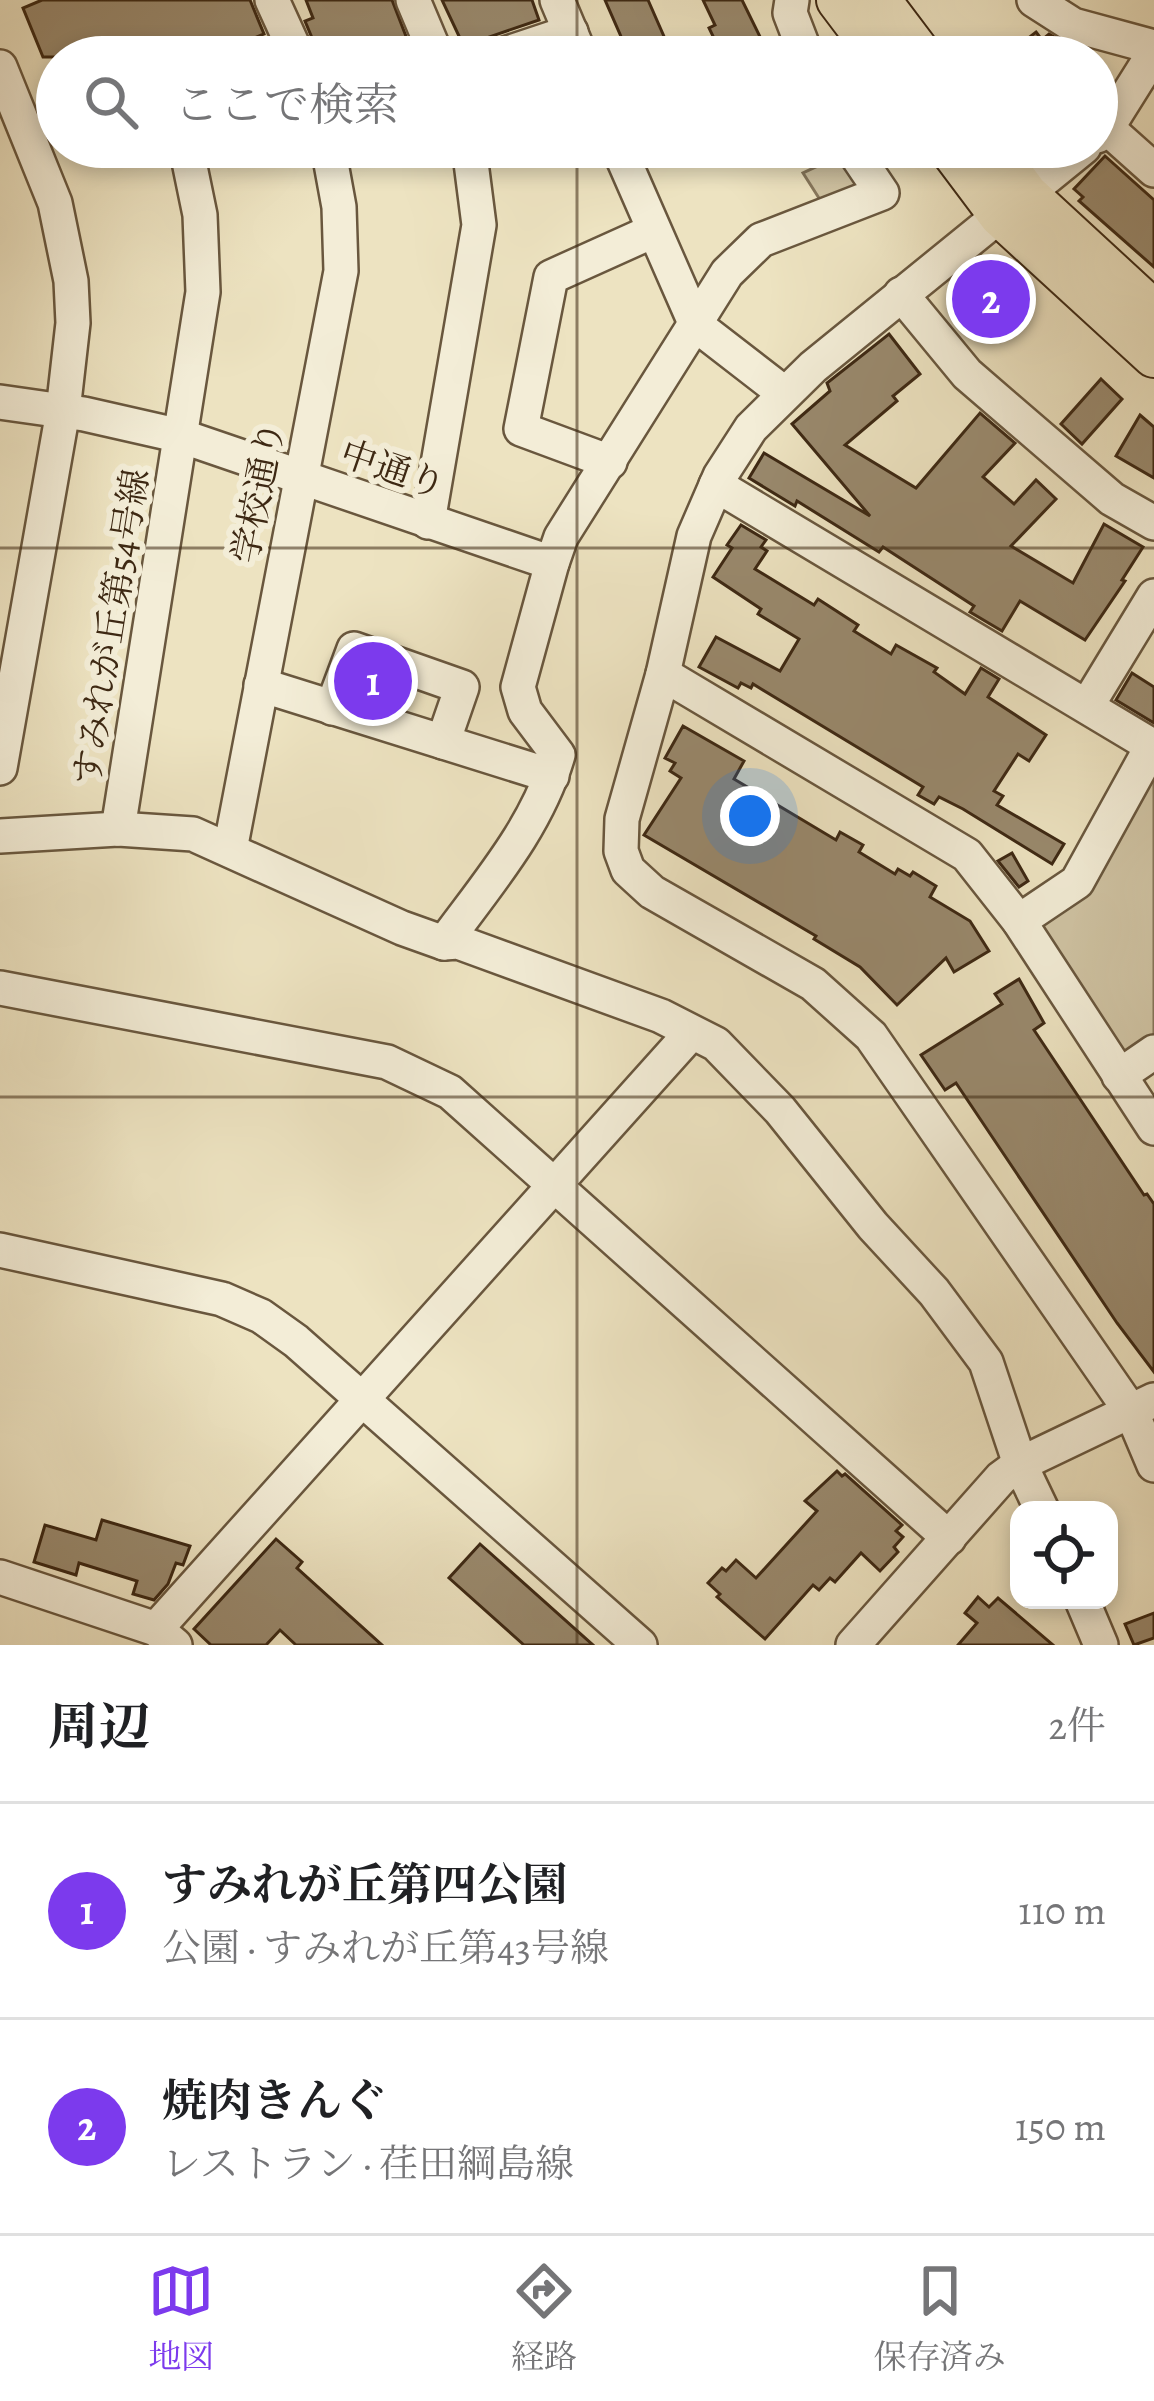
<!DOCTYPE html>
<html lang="ja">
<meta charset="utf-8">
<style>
:root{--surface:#fff;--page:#f2f2f2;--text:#202124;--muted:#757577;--line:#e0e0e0;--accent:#7c3aed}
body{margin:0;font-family:Alegreya,"Noto Serif JP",serif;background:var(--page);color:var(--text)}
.controls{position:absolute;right:36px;bottom:36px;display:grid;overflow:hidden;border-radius:24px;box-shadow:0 6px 18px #0003}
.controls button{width:108px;height:108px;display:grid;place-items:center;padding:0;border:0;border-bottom:3px solid var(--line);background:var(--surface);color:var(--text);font:60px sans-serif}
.you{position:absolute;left:750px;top:816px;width:42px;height:42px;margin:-30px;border:9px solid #fff;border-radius:50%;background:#1a73e8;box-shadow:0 0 0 18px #1a73e833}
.badge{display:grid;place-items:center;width:78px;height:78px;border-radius:50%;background:var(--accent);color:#fff;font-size:39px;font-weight:700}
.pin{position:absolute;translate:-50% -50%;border:6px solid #fff;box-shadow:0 3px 12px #0006}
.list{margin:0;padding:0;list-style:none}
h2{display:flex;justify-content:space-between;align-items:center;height:156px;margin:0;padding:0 48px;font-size:51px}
h2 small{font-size:39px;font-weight:400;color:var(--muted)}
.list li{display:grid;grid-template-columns:78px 1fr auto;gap:36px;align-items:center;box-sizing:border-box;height:216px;padding:0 48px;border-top:3px solid var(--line)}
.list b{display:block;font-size:45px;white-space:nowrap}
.list p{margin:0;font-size:39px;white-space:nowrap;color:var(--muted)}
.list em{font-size:39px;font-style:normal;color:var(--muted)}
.icon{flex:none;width:66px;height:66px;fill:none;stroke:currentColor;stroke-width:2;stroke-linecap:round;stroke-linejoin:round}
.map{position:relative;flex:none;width:1154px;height:1645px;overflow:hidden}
.search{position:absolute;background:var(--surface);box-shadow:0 6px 18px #0003;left:36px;right:36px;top:36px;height:132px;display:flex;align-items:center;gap:30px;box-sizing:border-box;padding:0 42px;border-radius:66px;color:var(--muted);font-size:45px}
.sheet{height:588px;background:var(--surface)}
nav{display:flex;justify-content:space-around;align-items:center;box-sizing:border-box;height:168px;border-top:3px solid var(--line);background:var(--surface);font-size:33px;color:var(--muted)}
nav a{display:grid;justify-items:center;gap:6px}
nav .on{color:var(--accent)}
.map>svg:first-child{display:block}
</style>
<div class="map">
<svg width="1154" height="1645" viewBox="0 0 1154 1645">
<rect width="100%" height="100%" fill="#ede3c1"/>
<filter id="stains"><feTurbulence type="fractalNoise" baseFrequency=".00167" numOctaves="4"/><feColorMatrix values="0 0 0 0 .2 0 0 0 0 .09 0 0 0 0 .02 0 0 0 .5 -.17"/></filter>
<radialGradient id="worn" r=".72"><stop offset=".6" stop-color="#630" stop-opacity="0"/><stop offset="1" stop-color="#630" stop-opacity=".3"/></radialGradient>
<!-- green -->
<g fill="#cfc3a3" stroke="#86765b" stroke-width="3">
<path d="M844,154l25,36 -45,16 -21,-33z"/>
<path d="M359,664l40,6 -16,44 -30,-10 -5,-12z"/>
<path d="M1154,764v274l-31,22 -89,-135z"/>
</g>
<!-- building -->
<g fill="#99896d" stroke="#3d2813" stroke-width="3">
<path d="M42,0h208l14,34 -57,23h-164l-20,-49z"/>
<path d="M306,0h86l22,57h-94l-15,-36 8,-3z"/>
<path d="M442,0h90l7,20 -50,17 -23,14z"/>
<path d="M605,0h43l25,57h-43z"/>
<path d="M703,0h39l28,57h-47l-14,-29 6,-3z"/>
<path d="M1036,32l6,8 7,-6 21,12 9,11h-75z"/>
<path d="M1105,156l49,44v67l-75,-66 4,-4 -9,-8z"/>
<path d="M990,259l42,48 -42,34 -40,-49z"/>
<path d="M889,334l31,40 -27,22 4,5 -52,44 71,43 64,-75 35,30 -32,34 31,27 22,-24 20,19 -45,47 62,37 31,-59 39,23 -21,33 3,1 -40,59 -65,-39 -18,30 -32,-19 4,-6 -91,-59 -4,5 -82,-51 -2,5 -46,-28 15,-25 106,63 -78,-92 38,-33 -3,-8z"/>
<path d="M1101,379l21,20 -40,45 -21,-20z"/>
<path d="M1140,415l14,12v51l-38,-22z"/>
<path d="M741,525l25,15 -5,7 6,4 -12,18 59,36 4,-6 40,26 -4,6 37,23 5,-9 41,23 -3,4 31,22 16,-26 18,11 -11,18 58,38 -17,26 -11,-7 -24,37 9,5 -6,9 67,39 -12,20 -89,-55 -24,-12 -5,7 -16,-9 5,-8 -170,-103 -2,4 -10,-5 -3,5 -39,-21 17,-30 64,34 19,-32 -41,-25 3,-5 -48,-32 19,-29 -5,-3z"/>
<path d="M1132,673l22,14v36l-38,-23z"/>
<path d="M683,726l61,35 -10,18 102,61 4,-8 23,13 -4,7 36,22 3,-5 12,7 3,-4 23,14 -6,11 40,24 19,30 -35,21 -8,-14 -49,47 -37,-38 -46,-28 2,-3 -172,-101 37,-57 -11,-7 5,-8 -10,-5z"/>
<path d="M1012,853l16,28 -9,6 -21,-26z"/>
<path d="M1019,979l25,44 -10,7 110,165 3,-1 7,10v168l-37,-49 -161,-240 -11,7 -24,-35 81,-51 -7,-10z"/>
<path d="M837,1471l5,5 3,-2 57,51 -6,6 7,6 -9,10 4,5 -18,19 -19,-18 -26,29 -5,-4 -11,12 -6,-5 -48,54 -48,-42 3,-3 -12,-11 14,-15 4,3 10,-11 20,18 61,-67 -12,-10z"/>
<path d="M102,1520l88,26 -7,19 -7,-2 -8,21 -14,16 -21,-6 4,-13 -58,-18 -3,12 -42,-13 11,-37 51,15z"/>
<path d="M276,1539l26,23 -5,6 85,77h-86l-16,-15 -14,15h-55l-17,-16z"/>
<path d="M480,1544l113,101h-69l-75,-67z"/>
<path d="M978,1597l11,10 9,-9 55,47h-95l19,-22 -12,-10z"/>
<path d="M1154,1613v25l-20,7 -9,-21z"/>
</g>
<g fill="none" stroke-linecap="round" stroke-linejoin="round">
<!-- minor casing -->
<g stroke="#69573e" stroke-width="38">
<g id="minor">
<path d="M272,0l26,57"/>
<path d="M413,0l24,57"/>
<path d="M557,0l24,57"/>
<path d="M792,0l-2,13 17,44"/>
<path d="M1034,0l39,25 81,22"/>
<path d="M496,57l75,-25"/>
<path d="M0,67l55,136 16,78 2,42 -10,88 -63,357"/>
<path d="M1107,128l47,42"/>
<path d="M1097,136l10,-8 47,-75"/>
<path d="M618,147l78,178 88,68"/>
<path d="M1084,147l-271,220 -62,61 -31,48 -26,60 -31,138 -41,145 -1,32 7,19 24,22 161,92 58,52 261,377 22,52"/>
<path d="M901,294l66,80 145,125 42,24"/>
<path d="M0,402l84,12 97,22 371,127"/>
<path d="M610,462l-89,-33 30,-152 102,-46"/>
<path d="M716,485l438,262"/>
<path d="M428,522l51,-297 -10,-78"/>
<path d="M663,674l304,181 52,66 135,207"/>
<path d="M261,685l291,91"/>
<path d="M1087,706l67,-110"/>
<path d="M332,708l22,-59 108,38 -19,55"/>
<path d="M118,829l85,-537 -3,-77 -14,-68"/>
<path d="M0,836l118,-7 75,5 209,94 42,15 14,-1 203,74 55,28 64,66 93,116 61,66 52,70 34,102 22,46"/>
<path d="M230,850l111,-579 -2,-64 -11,-60"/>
<path d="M1019,921l58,-39 75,-136"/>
<path d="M444,943c44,-60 93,-116 114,-188l-33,-44 -7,-24 34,-124 9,-26 166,-264 34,-33 121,-47 -31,-46"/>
<path d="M0,988l387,74 63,30 499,446"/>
<path d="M1119,1076l35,-24"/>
<path d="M0,1250l222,49 39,17 35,25 344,304"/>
<path d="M0,1577l156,52 19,16"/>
<path d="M1082,1600l19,45"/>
<path d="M156,1629l535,-596"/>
<path d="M853,1645l148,-167 19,-14 134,-64"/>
</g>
</g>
<!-- major casing -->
<g stroke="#3d2813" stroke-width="46">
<g id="major">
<path d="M838,0l43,57"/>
<path d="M879,0l43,57"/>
<path d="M949,147l51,68 154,141"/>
<path d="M991,147l36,48 127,117"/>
</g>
</g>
<!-- minor -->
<use href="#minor" stroke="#f3edd7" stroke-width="33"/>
<!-- major -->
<use href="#major" stroke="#ede3c1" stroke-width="42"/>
</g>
<!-- grid -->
<path fill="none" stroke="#3d2813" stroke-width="3" stroke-opacity="0.55" d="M577,0v57M577,147v1498M0,548h1154M0,1097h1154"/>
<g text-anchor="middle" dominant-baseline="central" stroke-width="12" stroke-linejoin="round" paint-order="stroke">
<!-- street labels -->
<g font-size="36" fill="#3d2813" stroke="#f3edd7">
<text transform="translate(393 469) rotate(19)">中通り</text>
<text transform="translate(258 492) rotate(-79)">学校通り</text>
<text transform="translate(111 627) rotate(-81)">すみれが丘第54号線</text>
</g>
</g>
<rect width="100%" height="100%" filter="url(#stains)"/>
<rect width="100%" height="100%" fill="url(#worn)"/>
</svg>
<div class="controls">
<button><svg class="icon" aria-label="locate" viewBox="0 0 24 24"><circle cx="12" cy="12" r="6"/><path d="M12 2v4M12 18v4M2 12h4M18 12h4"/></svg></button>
</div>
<div class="you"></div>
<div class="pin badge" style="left:373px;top:681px">1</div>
<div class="pin badge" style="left:991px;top:299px">2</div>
<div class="search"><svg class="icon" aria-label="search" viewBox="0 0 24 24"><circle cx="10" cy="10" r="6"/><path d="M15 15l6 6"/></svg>ここで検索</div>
</div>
<section class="sheet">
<h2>周辺<small>2件</small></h2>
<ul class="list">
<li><span class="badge">1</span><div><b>すみれが丘第四公園</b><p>公園 · すみれが丘第43号線</p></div><em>110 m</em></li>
<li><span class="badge">2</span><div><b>焼肉きんぐ</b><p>レストラン · 荏田綱島線</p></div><em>150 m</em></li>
</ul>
</section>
<nav>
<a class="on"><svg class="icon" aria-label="map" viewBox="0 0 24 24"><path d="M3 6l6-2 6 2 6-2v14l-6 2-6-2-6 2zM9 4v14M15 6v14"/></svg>地図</a>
<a><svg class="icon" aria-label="directions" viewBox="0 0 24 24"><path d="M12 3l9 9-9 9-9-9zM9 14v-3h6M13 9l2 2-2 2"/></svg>経路</a>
<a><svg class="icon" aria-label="saved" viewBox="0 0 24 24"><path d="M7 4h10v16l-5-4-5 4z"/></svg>保存済み</a>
</nav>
